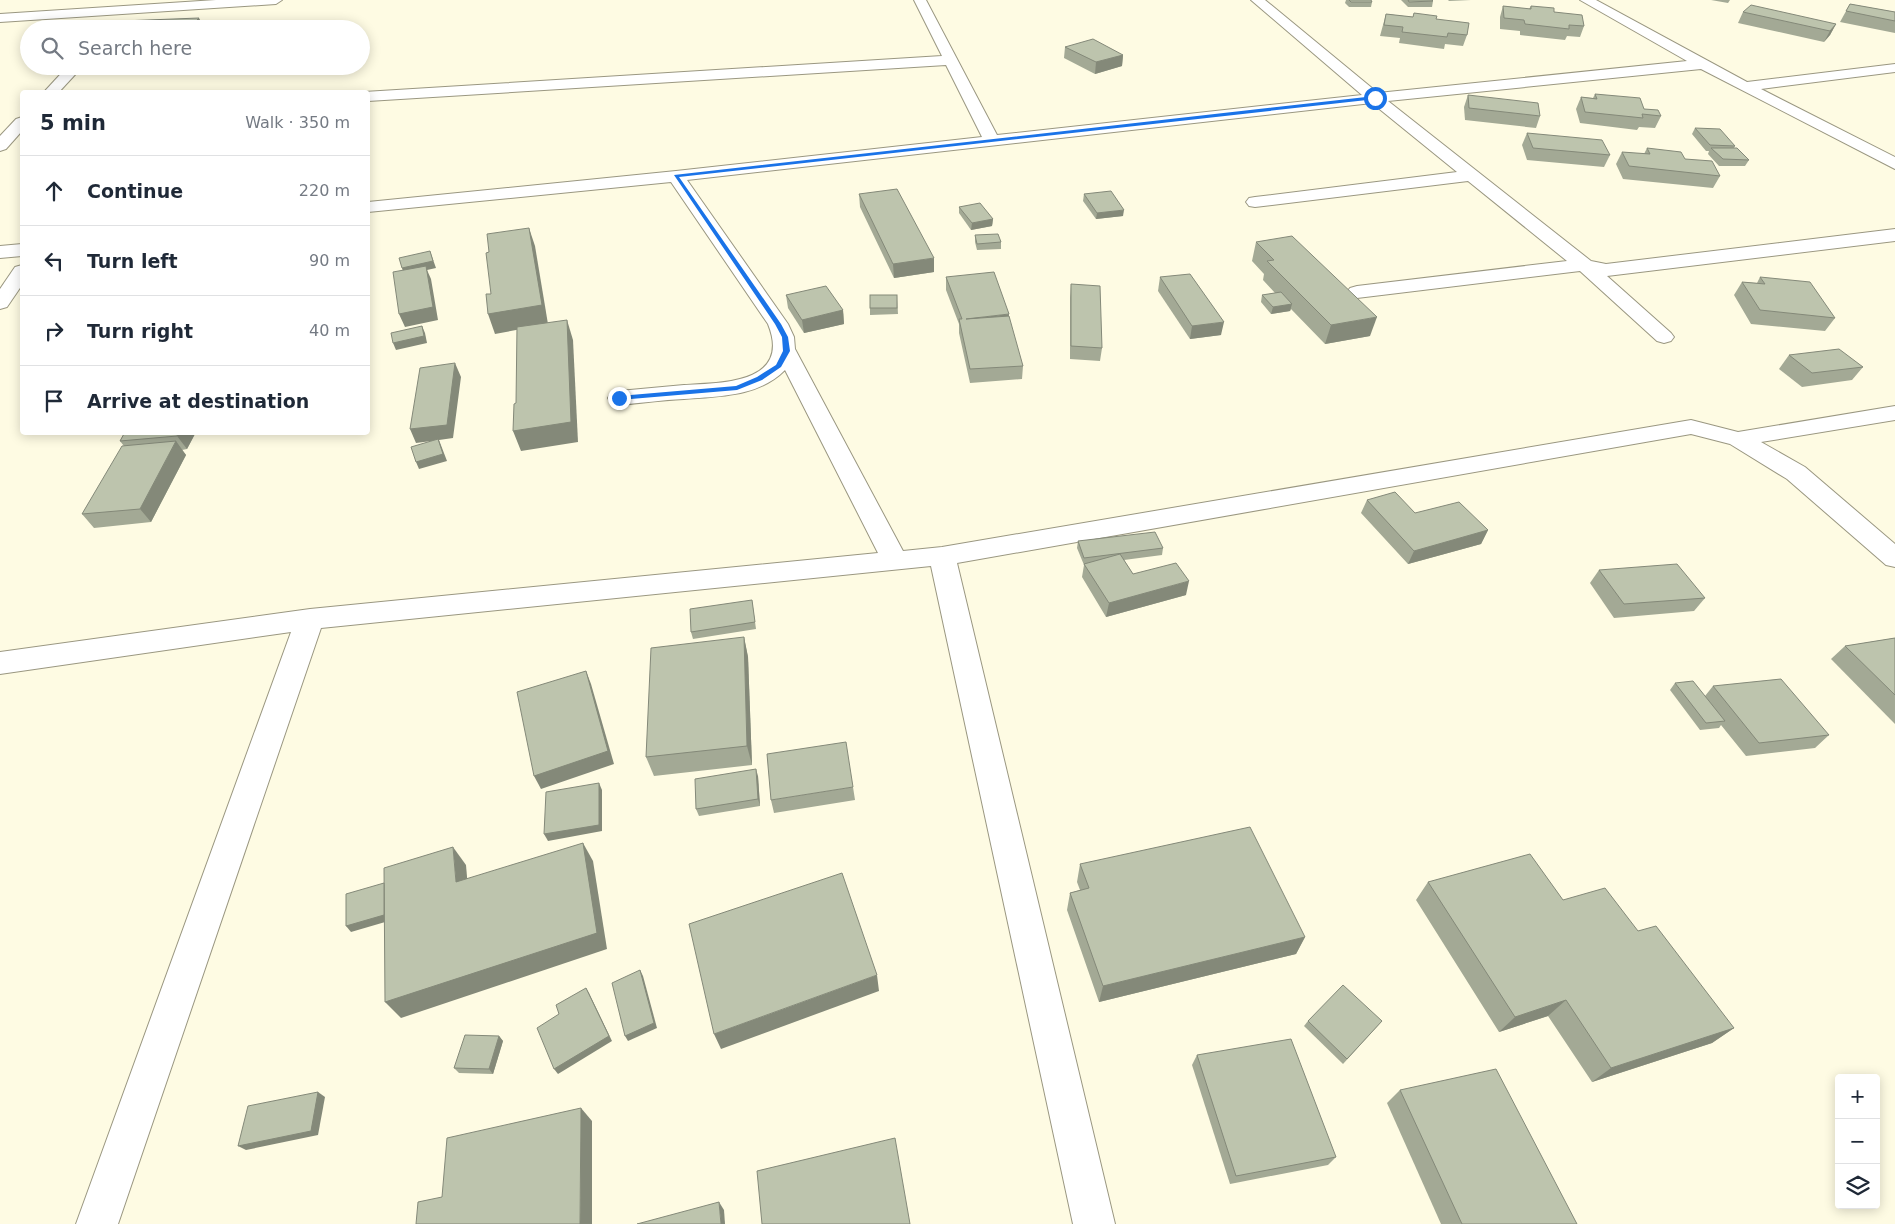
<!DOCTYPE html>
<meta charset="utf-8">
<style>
:root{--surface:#fff;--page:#f2f2f3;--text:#1f2937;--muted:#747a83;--line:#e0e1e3}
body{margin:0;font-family:"DejaVu Sans",sans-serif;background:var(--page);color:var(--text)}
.controls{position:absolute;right:15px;bottom:15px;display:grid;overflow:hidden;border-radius:5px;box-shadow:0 2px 12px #0003}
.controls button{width:45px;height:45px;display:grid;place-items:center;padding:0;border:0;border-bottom:1px solid var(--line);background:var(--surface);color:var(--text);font:25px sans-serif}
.stop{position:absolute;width:15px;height:15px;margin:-11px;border:4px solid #1a73e8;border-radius:50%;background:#fff}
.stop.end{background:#1a73e8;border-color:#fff;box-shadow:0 1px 5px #0008}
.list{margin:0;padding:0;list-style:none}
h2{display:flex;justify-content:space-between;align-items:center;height:65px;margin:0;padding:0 20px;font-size:21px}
h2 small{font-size:16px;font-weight:400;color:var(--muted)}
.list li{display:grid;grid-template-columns:32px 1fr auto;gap:15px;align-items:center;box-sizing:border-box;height:70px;padding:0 20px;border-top:1px solid var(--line)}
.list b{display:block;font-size:19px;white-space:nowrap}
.list em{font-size:16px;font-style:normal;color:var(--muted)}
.icon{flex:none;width:28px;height:28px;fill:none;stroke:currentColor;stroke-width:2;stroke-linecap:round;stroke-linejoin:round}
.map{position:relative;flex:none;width:1895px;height:1224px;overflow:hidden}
.search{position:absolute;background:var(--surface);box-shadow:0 2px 12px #0003;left:20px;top:20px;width:350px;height:55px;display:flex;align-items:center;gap:12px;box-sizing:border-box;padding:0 18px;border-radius:28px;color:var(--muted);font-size:19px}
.panel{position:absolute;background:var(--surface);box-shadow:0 2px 12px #0003;left:20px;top:90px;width:350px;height:345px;border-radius:5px}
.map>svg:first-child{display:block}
</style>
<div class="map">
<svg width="1895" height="1224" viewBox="0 0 1895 1224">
<rect width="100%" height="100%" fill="#fefbe3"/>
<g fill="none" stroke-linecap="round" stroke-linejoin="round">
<!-- minor casing -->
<g stroke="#9a9781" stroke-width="2">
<g id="minor">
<path d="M216,0h66l-6,4 -276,18v-8z"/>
<path d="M914,0h12l71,135 365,-40 -111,-95h14l113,93 309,-32 -107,-61h16l151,82 148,-18v8l-134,17 134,68v12l-194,-100 -313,32 203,160 15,3 289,-35v12l-288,35 64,57 3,4 -3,4 -7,2 -7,-2 -77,-70 -223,27 -7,-2 -3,-4 3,-4 7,-2 210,-25 -99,-80 -213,26 -6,-1 -3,-4 3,-4 6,-1 202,-25 -85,-69 -685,77 101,144 6,13 1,12 108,202 39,-4 749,-127 47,12 157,-26v14l-134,22 44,25 90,77v23l-9,-2 -99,-86 -57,-35 -39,-10 -734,129 158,661h-42l-142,-658 -610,62 -203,596h-42l215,-592 -291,42v-22l310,-43 568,-56 -93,-183c-27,27 -65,26 -101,29 -22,1 -43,4 -65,6l-8,-2 -3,-5 3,-5 8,-2c22,-2 43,-4 65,-6 39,-2 108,-2 84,-61l-97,-142 -303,30v-10l308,-31 306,-34 -36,-72 -578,36v-9h-4l578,-36z"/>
<path d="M68,66h15l-24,26h-15z"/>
<path d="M22,117v14l-16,18 -6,2v-15l16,-17z"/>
<path d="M22,244v12l-22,2v-12z"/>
<path d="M22,265v20l-15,22 -7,2v-20l15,-22z"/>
</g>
</g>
<!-- minor -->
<use href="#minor" fill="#fff" fill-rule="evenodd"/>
</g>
<!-- wall -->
<g fill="#a3a995">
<path d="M1346,0h25l1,2 -1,5h-22l-4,-4z"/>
<path d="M1401,0h31l1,1 -1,6h-24z"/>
<path d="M1448,0h23l-22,1z"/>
<path d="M1711,0h19l-2,3z"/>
<path d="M1850,4l45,8v21l-55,-11z"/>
<path d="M1503,6l26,3 2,-3 23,6 30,14 -4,11 -13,-1 -2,4 -45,-5v-4l-20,-2v-12z"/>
<path d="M1743,12l93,12 -6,11 -6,7 -86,-19z"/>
<path d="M1414,13l22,6 31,16 -4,11 -18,-2 -1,5 -45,-6 1,-5 -20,-2 6,-22 27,3z"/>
<path d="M1065,47l58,8 -1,11 -27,8 -31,-16z"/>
<path d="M93,66h60l-59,3z"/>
<path d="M1595,94l49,15 17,7 -6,12 -16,-1 -2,3 -57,-7 -4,-14 5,-12 12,1z"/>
<path d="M1468,95l72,21 -4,12 -71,-8 -1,-13z"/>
<path d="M1695,128l40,18 -1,2 15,12 -4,6h-26l-11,-12 1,-3h-3l-14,-17z"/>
<path d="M1527,133l83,22 -6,12 -77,-7 -5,-15z"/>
<path d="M1647,148l38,11 35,17 -7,12 -90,-9 -7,-15 6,-12 22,2z"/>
<path d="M859,194l75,78 -40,6 -34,-71z"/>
<path d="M1084,194l39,22 -27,3 -13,-18z"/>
<path d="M959,207l34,12 -1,7 -21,4 -12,-17z"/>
<path d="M975,235l26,7v7l-24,1 -2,-8z"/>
<path d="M1256,242l114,94 -45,8 -34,-35 -1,2 -19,3 -10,-12 1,-7 13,-2 -12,-13 1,-6 -12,-13z"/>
<path d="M946,277l77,89 -1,13 -52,4 -11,-50v-9l-13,-34z"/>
<path d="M1160,277l61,58 -31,4 -32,-48z"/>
<path d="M1760,277l75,41 -10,13 -74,-7 -17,-29 8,-13 15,1z"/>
<path d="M1071,284l31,64 -2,13 -30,-2v-61z"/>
<path d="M786,295l57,15 1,14 -40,9 -16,-25z"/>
<path d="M897,295l1,19 -28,1v-7z"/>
<path d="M1789,355l74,12 -11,13 -50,7 -23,-18z"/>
<path d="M125,432h71l-9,17 -5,1 4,5 -35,67 -57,6 -12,-14 42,-68 -4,-5z"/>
<path d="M1367,500l48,13 73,17 -7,14 -73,20 -47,-51z"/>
<path d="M1078,541l85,7 -1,7 -38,5 9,14 53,21 -80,22 -24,-40 2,-12 -7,-17z"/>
<path d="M1599,570l106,28 -11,13 -80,7 -24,-35z"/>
<path d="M752,600l4,29 -63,10 -2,-7z"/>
<path d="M744,637l4,20 4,108 -98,11 -8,-19z"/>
<path d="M1895,638v86l-64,-65 14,-13z"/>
<path d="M1675,683l30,13 8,-10 116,49 -14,13 -69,8 -25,-31 -2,3 -19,2 -30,-40z"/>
<path d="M758,776l2,30 -61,10 -3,-7z"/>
<path d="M853,787l2,13 -81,13 -3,-13z"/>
<path d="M1080,864l225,73 -9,17 -197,48 -32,-92 3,-17 10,-3 -3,-8z"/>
<path d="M1428,882l135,18 75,31 96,97 -22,15 -120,39 -44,-66 -49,16 -83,-132z"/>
<path d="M1308,1021h74l-39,43 -39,-38z"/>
<path d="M499,1036l4,5 -10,33 -34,-1 -5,-5z"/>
<path d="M1197,1055l139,102 -8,8 -98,19 -38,-119z"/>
<path d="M1400,1090l177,134h-136l-54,-121z"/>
</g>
<!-- shaded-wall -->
<g fill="#848979">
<path d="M199,18l6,11h-17z"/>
<path d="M1836,24l-6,11 -6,7 6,-11z"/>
<path d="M1123,55l-1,11 -27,8 1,-12z"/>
<path d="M1124,210l-1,6 -27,3 1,-6z"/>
<path d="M993,219l-1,7 -21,4 1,-7z"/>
<path d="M529,228l6,18 13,78 -53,10 -7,-20z"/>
<path d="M430,251l6,17 -9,2 4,9 7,41 -33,7 -6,-13 5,-39 -2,-7z"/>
<path d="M934,258v14l-40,6 -1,-14z"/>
<path d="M1292,304l-2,7 -19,3 2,-7z"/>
<path d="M843,310l1,14 -40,9 -2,-13z"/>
<path d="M1009,314l-1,13 -42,-8z"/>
<path d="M1377,317l-7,19 -45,8 6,-19z"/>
<path d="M567,320l6,20 5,102 -57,9 -8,-20z"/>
<path d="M1224,322l-3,13 -31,4 2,-13z"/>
<path d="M422,326l3,7 2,10 -31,7 -3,-7z"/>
<path d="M455,363l6,14 -8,61 -14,2 8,21 -28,8 -3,-7 23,-22 -23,3 -6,-14z"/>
<path d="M179,432h17l-9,17 -10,-13z"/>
<path d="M176,441l10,14 -35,67 -11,-13z"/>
<path d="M1488,530l-7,14 -73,20 6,-13z"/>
<path d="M1189,581l-3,14 -80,22 3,-14z"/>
<path d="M744,637l4,20 4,108 -5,-19z"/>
<path d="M586,671l5,13 23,80 -73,25 -7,-13z"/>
<path d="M756,769l2,7 2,30 -2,-7z"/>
<path d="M599,783l3,7v41l-54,10 -4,-7z"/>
<path d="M583,843l10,18 14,88 -206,69 -16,-16z"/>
<path d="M453,847l13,18 3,35 -13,-18z"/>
<path d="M387,882l5,38 -41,12 -5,-6z"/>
<path d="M1305,937l-9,17 -197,48 4,-16z"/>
<path d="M640,970l3,6 14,52 -29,13 -3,-5z"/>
<path d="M877,975l2,16 -158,58 -7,-15z"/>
<path d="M586,988l3,5 23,48 -54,33 -4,-5z"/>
<path d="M1566,1000l-18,16 -49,16 16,-15z"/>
<path d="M1734,1028l-22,15 -120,39 19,-14z"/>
<path d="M499,1036l4,5 -10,33 -4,-5z"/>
<path d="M318,1092l7,5 -7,38 -72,15 -8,-4z"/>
<path d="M581,1108l11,13v103h-12z"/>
<path d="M719,1202l5,8 1,14h-4z"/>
</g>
<!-- building -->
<g fill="#bdc4ad" stroke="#848979">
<path d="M1349,0h22l1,2h-21z"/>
<path d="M1408,0h24l1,1 -24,1z"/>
<path d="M1850,4l45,8v9l-49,-10z"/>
<path d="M1751,5l85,19 -6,7 -87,-19z"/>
<path d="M1503,6l28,3v-3l23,2v4l28,3 2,11 -15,-1v4l-44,-5 -1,-4 -20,-2z"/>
<path d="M1414,13l23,3 -1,3 33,4 -2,12 -19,-2 -1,4 -45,-5 1,-5 -19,-2 2,-11 27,3z"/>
<path d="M199,18l-11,11h-75l9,-8z"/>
<path d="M1093,39l30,16 -27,7 -31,-15z"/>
<path d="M1595,94l45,4 4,11 14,1 3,6 -19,-2 1,4 -58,-6 -4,-15 16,2z"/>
<path d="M1468,95l70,8 2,13 -71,-8z"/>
<path d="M1695,128l25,1 15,17 -25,-1z"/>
<path d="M1527,133l75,7 8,15 -77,-7z"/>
<path d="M1647,148l34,4 4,7 27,2 8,15 -91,-10 -7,-14 28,2z"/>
<path d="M1711,148h26l12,12 -26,-1z"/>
<path d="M897,189l37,69 -41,6 -34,-70z"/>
<path d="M1111,191l13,19 -27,3 -13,-19z"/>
<path d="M980,203l13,16 -21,4 -13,-16z"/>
<path d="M529,228l13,77 -54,9 -2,-20h5l-5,-41 3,-1 -2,-18z"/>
<path d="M998,234l3,8 -24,2 -2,-9z"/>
<path d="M1292,236l85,81 -46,8 -64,-64 7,-1 -18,-18z"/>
<path d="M430,251l3,10 -31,7 -3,-10z"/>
<path d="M426,266l7,41 -34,7 -6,-42z"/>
<path d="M994,272l15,42 -43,5 43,-3 14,50 -53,3 -11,-50h3l-16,-42z"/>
<path d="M1190,274l34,48 -32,4 -32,-49z"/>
<path d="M1760,277l50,5 25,36 -75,-8 -18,-28 23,2z"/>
<path d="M1071,284l29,2 2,62 -31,-2z"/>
<path d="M826,286l17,24 -41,10 -16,-25z"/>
<path d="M1281,292l11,12 -19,3 -11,-12z"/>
<rect x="870" y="295" width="27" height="13"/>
<path d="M567,320l4,102 -58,9 1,-27 2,-1 1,-76z"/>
<path d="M422,326l2,10 -31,7 -2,-10z"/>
<path d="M1839,349l24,18 -51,6 -23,-18z"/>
<path d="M455,363l-8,62 -37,4 10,-61z"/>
<path d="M125,432h54l-2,4 -57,5z"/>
<path d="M438,439l5,15 -27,8 -5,-15z"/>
<path d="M176,441l-36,68 -58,5 40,-68z"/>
<path d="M1395,492l20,21 44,-11 29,28 -74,21 -47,-51z"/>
<path d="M1155,532l8,16 -79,10 -6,-17z"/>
<path d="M1120,554l13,20 43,-11 13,18 -80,22 -25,-39z"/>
<path d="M1677,564l28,34 -81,6 -25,-34z"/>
<path d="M752,600l3,22 -64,10 -1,-23z"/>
<path d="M744,637l3,109 -101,11 5,-109z"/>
<path d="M1895,638v57l-50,-49z"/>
<path d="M586,671l22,80 -74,25 -17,-84z"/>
<path d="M1781,679l48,56 -70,8 -46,-57z"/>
<path d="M1693,681l32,40 -19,2 -31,-40z"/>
<path d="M846,742l7,45 -82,13 -4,-46z"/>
<path d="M756,769l2,30 -62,10 -1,-30z"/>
<path d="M599,783v42l-55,9 2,-42z"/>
<path d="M1250,827l55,110 -202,49 -33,-93 19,-5 -9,-24z"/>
<path d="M583,843l14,90 -212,69 -1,-134 69,-21 3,35z"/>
<path d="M1530,854l33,46 42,-12 33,43 18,-5 78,102 -123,40 -45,-68 -51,17 -87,-135z"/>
<path d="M842,873l35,102 -163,59 -25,-110z"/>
<path d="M384,883v32l-38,11v-32z"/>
<path d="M640,970l14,53 -29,13 -13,-53z"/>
<path d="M1343,985l39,36 -35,38 -39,-38z"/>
<path d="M586,988l23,48 -55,33 -17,-41 22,-14 -3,-9z"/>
<path d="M465,1035l34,1 -10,33 -35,-1z"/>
<path d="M1291,1039l45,118 -100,19 -39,-121z"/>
<path d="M1496,1069l81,155h-115l-62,-134z"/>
<path d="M318,1092l-7,39 -73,15 10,-40z"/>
<path d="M581,1108l-1,116h-164l2,-22 24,-5 5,-59z"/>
<path d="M895,1138l15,86h-148l-5,-53z"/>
<path d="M719,1202l2,22h-84z"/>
</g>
<!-- route -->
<path fill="#1a73e8" d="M1375,96l1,3 -697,78 102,147 7,13 2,14 -9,16 -19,13 -25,10 -118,10 -3,-2 3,-2 117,-10 21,-9 19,-12 7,-14 -1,-14 -7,-13 -101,-149z"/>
</svg>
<div class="controls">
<button>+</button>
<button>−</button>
<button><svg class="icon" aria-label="layers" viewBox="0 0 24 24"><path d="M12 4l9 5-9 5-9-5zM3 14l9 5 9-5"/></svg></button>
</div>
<div class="stop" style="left:1375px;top:98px"></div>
<div class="stop end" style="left:619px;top:398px"></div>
<div class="search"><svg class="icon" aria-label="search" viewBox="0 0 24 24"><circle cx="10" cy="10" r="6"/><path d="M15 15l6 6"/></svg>Search here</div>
<section class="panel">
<h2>5 min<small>Walk · 350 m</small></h2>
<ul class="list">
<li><svg class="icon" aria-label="ahead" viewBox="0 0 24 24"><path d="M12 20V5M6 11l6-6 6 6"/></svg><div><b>Continue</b></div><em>220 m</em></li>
<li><svg class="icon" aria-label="left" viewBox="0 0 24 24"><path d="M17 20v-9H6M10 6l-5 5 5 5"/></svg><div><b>Turn left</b></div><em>90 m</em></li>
<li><svg class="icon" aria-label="right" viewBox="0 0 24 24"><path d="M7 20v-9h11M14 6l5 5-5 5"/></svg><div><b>Turn right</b></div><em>40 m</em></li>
<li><svg class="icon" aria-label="arrive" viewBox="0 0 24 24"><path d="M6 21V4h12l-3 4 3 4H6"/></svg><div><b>Arrive at destination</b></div></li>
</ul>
</section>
</div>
